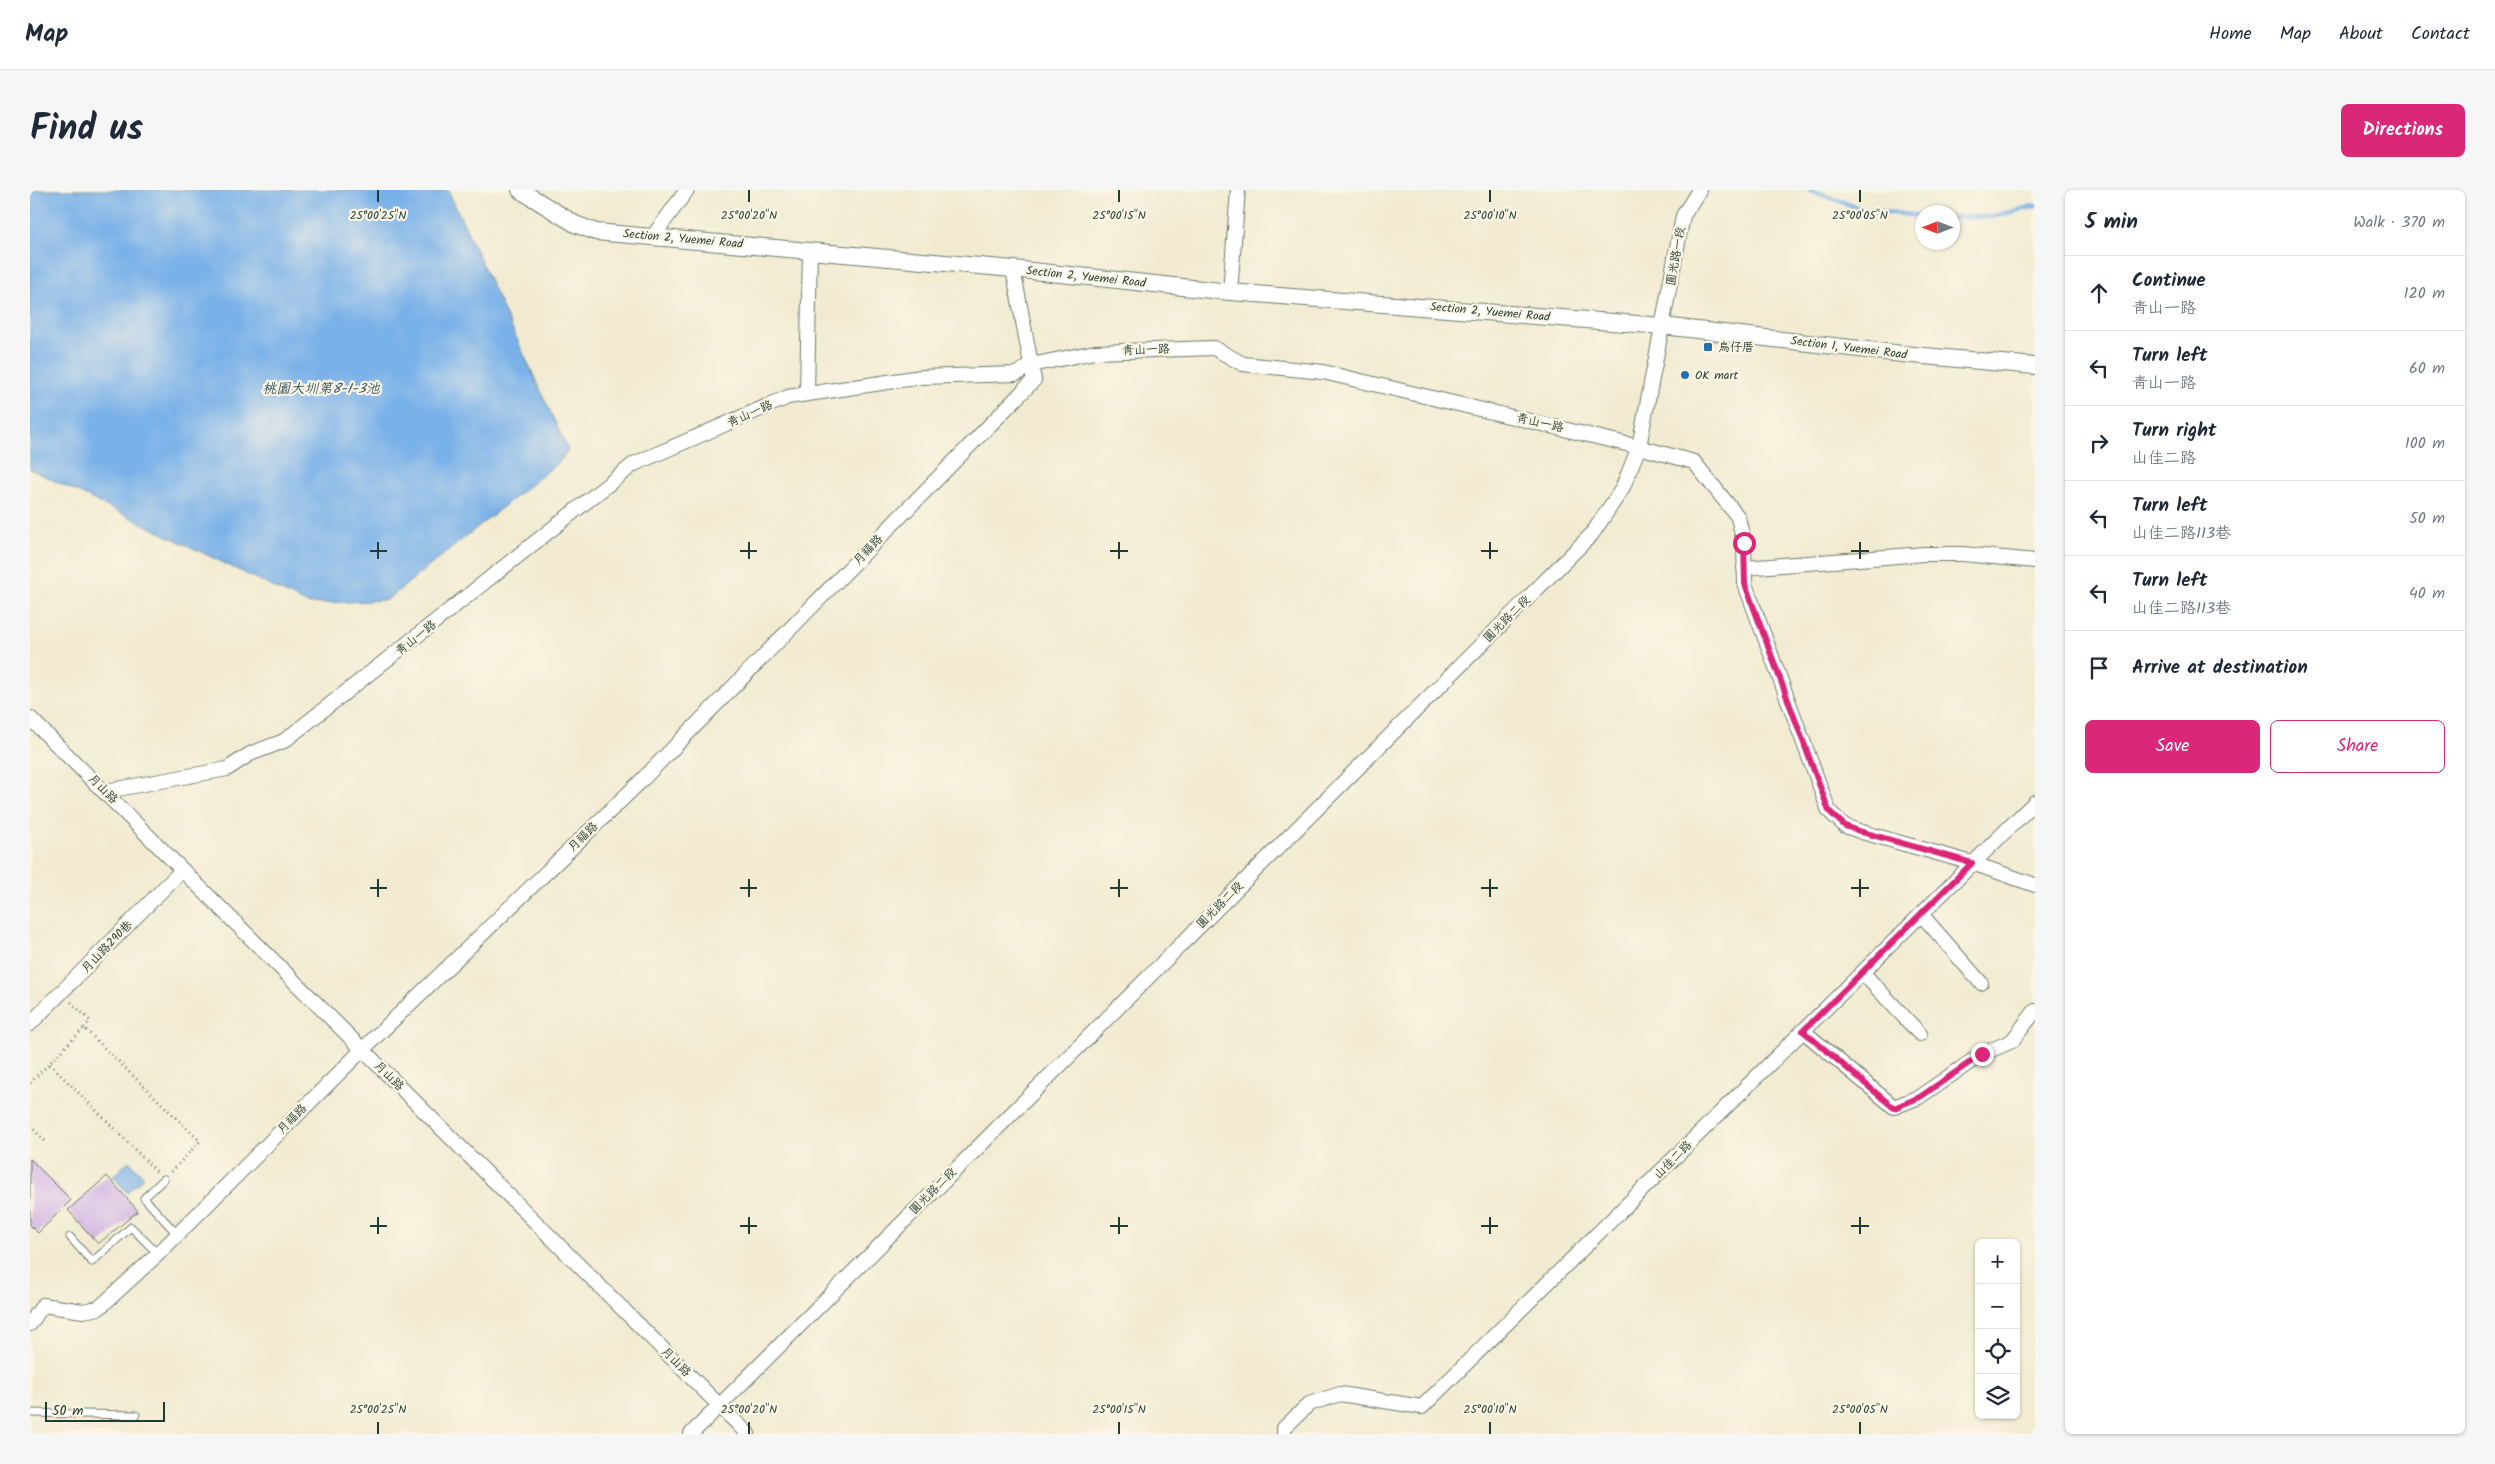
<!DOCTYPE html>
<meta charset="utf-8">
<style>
:root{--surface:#fff;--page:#f6f6f7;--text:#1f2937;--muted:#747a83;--line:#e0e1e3;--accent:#db2777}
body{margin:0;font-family:Kalam,"LXGW WenKai TC",sans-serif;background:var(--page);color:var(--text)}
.controls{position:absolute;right:15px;bottom:15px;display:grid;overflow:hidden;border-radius:8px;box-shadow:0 1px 4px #0004}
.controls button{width:45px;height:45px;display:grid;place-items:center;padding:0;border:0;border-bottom:1px solid var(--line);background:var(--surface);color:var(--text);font:25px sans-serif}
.compass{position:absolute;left:1885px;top:15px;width:45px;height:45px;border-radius:50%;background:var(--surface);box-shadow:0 1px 4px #0004;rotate:270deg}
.scale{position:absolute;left:15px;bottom:12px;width:120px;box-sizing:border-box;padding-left:5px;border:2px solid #1f3d34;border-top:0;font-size:14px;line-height:18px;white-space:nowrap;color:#1f3d34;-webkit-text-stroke:4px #fcf5e5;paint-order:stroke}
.stop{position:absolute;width:15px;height:15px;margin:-11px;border:4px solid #db2777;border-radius:50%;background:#fff}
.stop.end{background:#db2777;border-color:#fff;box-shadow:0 1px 5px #0008}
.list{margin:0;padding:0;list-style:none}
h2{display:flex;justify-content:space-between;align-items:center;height:65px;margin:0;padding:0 20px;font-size:21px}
h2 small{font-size:16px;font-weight:400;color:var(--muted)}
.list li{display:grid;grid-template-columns:32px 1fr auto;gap:15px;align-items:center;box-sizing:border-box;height:75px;padding:0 20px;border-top:1px solid var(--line)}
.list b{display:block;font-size:19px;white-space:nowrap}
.list p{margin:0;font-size:16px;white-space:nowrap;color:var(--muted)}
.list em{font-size:16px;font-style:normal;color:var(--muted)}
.actions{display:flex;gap:10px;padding:15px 20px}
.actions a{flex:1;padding:11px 0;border:1px solid var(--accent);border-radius:8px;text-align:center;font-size:18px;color:var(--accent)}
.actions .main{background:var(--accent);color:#fff}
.icon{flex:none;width:28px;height:28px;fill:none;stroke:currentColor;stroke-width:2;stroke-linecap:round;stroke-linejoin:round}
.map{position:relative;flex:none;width:2005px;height:1244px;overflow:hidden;border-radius:8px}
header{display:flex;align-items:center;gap:30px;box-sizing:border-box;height:70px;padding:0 25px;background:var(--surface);border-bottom:1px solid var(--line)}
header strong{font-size:24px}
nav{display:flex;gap:28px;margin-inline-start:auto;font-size:18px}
.intro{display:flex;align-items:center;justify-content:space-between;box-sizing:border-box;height:120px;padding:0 30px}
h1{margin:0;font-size:35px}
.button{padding:12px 22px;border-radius:8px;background:var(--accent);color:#fff;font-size:18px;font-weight:700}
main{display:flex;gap:30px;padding:0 30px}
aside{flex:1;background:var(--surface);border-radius:8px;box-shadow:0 1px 4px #0004}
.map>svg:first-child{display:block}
</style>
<header>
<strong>Map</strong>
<nav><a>Home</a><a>Map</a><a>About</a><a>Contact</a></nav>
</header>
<div class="intro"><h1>Find us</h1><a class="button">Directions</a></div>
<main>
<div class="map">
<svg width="2005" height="1244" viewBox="0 0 2005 1244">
<rect width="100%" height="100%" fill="#fcf5e5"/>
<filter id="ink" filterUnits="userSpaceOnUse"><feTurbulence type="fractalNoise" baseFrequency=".02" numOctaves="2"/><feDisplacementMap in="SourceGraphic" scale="10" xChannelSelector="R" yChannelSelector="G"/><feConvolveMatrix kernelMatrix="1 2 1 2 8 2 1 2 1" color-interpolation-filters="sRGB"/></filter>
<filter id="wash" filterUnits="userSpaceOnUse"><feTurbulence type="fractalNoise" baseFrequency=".0096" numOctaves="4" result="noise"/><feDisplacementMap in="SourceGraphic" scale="20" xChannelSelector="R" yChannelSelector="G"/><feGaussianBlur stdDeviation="1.12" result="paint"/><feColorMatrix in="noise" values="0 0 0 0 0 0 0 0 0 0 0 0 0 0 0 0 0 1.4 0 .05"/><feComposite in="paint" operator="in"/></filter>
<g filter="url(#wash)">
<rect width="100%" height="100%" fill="#f2ebd1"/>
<!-- water -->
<g fill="#79b1e9" stroke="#4c778e">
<path d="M0,0h418l120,260 -8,11 -173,139 -79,4 -278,-135z"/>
<path d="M99,971l15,16 -17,16 -14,-17z"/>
</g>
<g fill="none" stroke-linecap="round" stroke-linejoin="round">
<!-- stream -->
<g stroke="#79b1e9" stroke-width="5">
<path d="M1780,0l54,20 58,6"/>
<path d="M1922,27h38l45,-11"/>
</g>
</g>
<g id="blocks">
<!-- building -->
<g fill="#ceb0e5">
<path d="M0,969l41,41 -33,33 -8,-8z"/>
<path d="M77,986l31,35 -40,33 -30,-34z"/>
</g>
</g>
</g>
<g filter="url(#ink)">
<use href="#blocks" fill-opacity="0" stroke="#697a6b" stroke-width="1"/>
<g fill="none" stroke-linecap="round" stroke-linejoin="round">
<!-- service casing -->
<g stroke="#697a6b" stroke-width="9">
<g id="service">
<path d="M134,989l-20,19 33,36"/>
<path d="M40,1047l22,25 39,-35 27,27"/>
<path d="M0,1223l106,2"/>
</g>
</g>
<!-- minor casing -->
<g stroke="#697a6b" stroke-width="16">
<g id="minor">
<path d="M624,45l33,-45"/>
<path d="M1200,102l8,-102"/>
<path d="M777,203l3,-142"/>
<path d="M1714,378l180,-14h39l72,7"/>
<path d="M0,528l718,716"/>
<path d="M76,601l121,-22 23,-15 34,-13 350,-277 154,-67 133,-20 95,-3 15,-9 64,-13 119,-4 29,16 80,8 316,75 55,15 44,55 6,26 1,41 84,227 16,15 17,6 110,31 63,22"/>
<path d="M1891,724l60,69"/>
<path d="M1833,783l57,61"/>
<path d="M0,834l152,-154"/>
<path d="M1773,841l91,76 25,-10 63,-43 30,-13 23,-30"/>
<path d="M0,1134l13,-19 40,6 16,-3 59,-54 204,-204 279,-269 393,-401 -21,-111"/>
<path d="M661,1244l901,-900 30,-45 17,-42 44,-231 16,-26"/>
<path d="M1254,1244v-6l25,-24 31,-10 82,13 613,-605"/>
</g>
</g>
<!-- tertiary casing -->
<g stroke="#697a6b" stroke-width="18">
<path id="tertiary" d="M490,0l55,34 21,8 417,37 217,23 433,34 239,28 133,12"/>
</g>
<!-- path -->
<g stroke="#697a6b" stroke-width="3" stroke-dasharray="1 4" stroke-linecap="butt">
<path d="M41,812l19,19 -6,7"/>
<path d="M20,874l107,108"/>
<path d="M0,893l54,-55 116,113 -30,32"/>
<path d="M0,936l15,15"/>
</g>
<!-- service -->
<use href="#service" stroke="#fff" stroke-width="7"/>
<!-- minor -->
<use href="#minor" stroke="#fff" stroke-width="14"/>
<!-- tertiary -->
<use href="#tertiary" stroke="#fff" stroke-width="16"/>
</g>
</g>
<g fill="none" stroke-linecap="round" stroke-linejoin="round" filter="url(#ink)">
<!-- route -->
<path stroke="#db2777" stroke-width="6" d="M1714,353l1,41 84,227 16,15 17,6 110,31 -169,168 91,77 26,-11 62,-43"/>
</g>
<!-- ticks -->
<path fill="none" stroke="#1f3d34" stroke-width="2" d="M348,0v12M719,0v12M1089,0v12M1460,0v12M1830,0v12M348,352v17M719,352v17M1089,352v17M1460,352v17M1830,352v17M340,361h17M710,361h17M1080,361h18M1451,361h17M1821,361h18M348,689v18M719,689v18M1089,689v18M1460,689v18M1830,689v18M340,698h17M710,698h17M1080,698h18M1451,698h17M1821,698h18M348,1027v17M719,1027v17M1089,1027v17M1460,1027v17M1830,1027v17M340,1036h17M710,1036h17M1080,1036h18M1451,1036h17M1821,1036h18M348,1232v12M719,1232v12M1089,1232v12M1460,1232v12M1830,1232v12"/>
<!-- markers -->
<g fill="#1f6fb2" stroke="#fcf5e5" stroke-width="2">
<rect x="1673" y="152" width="10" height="10" rx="2.5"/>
<circle cx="1655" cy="185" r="5"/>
</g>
<g text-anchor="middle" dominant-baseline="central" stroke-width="4.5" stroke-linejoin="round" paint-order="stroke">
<!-- street labels -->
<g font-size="12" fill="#1f3d34" stroke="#fcf5e5">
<text transform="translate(653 49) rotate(5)">Section 2, Yuemei Road</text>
<text transform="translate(1646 66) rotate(-80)">圓光路一段</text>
<text transform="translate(1056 87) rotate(6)">Section 2, Yuemei Road</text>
<text transform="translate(1460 122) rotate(5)">Section 2, Yuemei Road</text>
<text transform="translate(1819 158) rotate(7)">Section 1, Yuemei Road</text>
<text transform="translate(1116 160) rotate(-2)">青山一路</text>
<text transform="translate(720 224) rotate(-24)">青山一路</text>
<text transform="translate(1510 233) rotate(13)">青山一路</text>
<text transform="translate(838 360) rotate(-46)">月福路</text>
<text transform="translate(1477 429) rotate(-45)">圓光路二段</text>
<text transform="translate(386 448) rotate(-38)">青山一路</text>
<text transform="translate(73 599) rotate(45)">月山路</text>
<text transform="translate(553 647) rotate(-44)">月福路</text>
<text transform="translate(1190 715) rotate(-45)">圓光路二段</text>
<text transform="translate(77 757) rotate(-46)">月山路290巷</text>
<text transform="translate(359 886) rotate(45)">月山路</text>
<text transform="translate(262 929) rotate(-45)">月福路</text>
<text transform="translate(1643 970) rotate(-45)">山佳二路</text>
<text transform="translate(903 1001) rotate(-45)">圓光路二段</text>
<text transform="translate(646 1172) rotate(45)">月山路</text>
</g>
<!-- poi labels -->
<g font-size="12" fill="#1f3d34" stroke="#fcf5e5" text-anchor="start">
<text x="1688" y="157">烏仔厝</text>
<text x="1665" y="185">OK mart</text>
</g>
<!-- water labels -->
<g font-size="14" font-style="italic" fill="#365a61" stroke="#fcf5e5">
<text x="291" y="199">桃園大圳第8-1-3池</text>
</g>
</g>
<g font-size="12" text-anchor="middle" fill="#1f3d34" stroke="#fcf5e5" stroke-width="4.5" stroke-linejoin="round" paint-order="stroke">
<text x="348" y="29">25°00'25"N</text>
<text x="719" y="29">25°00'20"N</text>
<text x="1089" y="29">25°00'15"N</text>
<text x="1460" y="29">25°00'10"N</text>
<text x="1830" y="29">25°00'05"N</text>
<text x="348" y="1223">25°00'25"N</text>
<text x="719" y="1223">25°00'20"N</text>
<text x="1089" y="1223">25°00'15"N</text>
<text x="1460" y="1223">25°00'10"N</text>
<text x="1830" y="1223">25°00'05"N</text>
</g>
</svg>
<div class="controls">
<button>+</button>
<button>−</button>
<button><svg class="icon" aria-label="locate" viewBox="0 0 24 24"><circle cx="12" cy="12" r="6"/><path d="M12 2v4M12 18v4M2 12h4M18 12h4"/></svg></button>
<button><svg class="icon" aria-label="layers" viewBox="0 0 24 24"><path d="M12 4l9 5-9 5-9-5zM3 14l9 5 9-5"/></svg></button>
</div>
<svg class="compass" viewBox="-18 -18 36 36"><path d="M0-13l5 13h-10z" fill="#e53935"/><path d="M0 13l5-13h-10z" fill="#747a83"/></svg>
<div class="scale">50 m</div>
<div class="stop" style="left:1714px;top:353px"></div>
<div class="stop end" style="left:1952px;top:864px"></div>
</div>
<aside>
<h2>5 min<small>Walk · 370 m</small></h2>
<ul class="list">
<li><svg class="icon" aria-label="ahead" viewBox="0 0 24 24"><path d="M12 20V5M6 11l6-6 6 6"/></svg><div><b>Continue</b><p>青山一路</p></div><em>120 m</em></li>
<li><svg class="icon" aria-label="left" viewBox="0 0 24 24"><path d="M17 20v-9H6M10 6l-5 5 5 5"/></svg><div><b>Turn left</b><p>青山一路</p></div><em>60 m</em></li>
<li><svg class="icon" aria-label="right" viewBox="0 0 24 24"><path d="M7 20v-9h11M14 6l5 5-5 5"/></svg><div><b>Turn right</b><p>山佳二路</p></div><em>100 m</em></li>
<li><svg class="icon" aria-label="left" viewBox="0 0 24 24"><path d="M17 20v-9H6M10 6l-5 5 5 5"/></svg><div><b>Turn left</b><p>山佳二路113巷</p></div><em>50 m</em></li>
<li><svg class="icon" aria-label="left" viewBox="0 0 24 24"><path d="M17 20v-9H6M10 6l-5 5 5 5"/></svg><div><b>Turn left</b><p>山佳二路113巷</p></div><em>40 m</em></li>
<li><svg class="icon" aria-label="arrive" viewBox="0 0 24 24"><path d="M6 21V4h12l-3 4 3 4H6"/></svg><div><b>Arrive at destination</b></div></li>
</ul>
<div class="actions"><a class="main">Save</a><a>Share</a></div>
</aside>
</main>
